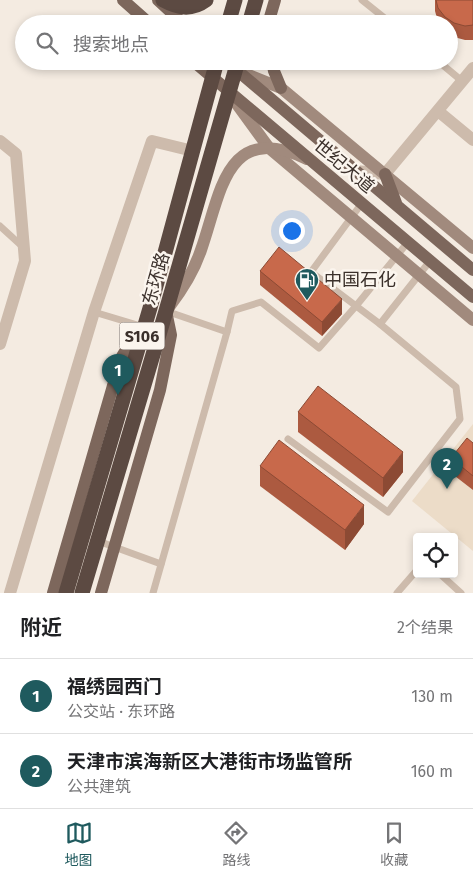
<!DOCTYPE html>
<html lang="zh">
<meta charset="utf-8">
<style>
:root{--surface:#fff;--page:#f6f6f6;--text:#202124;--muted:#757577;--line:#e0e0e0;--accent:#1f5a5e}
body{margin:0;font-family:"Fira Sans","Noto Sans SC",sans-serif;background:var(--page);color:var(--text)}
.controls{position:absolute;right:15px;bottom:15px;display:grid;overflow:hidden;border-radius:5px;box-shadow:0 2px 8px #0003}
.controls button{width:45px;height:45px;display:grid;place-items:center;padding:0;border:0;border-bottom:1px solid var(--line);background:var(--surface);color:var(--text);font:25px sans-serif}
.you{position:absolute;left:291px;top:230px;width:18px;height:18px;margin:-12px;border:4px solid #fff;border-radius:50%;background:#1a73e8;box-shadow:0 0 0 8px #1a73e833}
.badge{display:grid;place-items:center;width:32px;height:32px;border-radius:50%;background:var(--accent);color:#fff;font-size:16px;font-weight:700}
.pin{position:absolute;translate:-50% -41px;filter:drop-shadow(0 1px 2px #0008)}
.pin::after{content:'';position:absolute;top:26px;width:18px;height:15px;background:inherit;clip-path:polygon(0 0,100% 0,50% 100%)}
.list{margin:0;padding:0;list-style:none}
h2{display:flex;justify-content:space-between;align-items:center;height:65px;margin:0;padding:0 20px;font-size:21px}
h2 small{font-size:16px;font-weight:400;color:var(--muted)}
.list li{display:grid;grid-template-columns:32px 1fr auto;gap:15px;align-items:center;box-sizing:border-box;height:75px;padding:0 20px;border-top:1px solid var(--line)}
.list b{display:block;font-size:19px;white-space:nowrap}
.list p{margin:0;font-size:16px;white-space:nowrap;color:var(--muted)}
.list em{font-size:16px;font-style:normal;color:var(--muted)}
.icon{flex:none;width:28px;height:28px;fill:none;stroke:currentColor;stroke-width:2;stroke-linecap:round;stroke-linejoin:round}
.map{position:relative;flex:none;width:473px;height:593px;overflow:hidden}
.search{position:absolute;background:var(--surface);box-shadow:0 2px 8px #0003;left:15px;right:15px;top:15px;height:55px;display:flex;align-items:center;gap:12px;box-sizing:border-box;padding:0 18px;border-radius:28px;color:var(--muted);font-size:19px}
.sheet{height:215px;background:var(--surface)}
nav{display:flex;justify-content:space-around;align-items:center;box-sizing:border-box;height:70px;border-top:1px solid var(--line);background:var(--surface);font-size:14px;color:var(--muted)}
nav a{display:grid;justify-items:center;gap:2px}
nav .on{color:var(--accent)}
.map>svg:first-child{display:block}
</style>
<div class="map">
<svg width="473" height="593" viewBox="0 0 473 593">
<rect width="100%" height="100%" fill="#f4ebe1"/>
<!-- plaza -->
<path fill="#ecdcc8" d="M473,424v127l-61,-50z"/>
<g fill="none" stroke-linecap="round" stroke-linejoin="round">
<!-- lane -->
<g stroke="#cdbbac" stroke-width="7">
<path d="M362,0l30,24"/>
<path d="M438,61l24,20"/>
<path d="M362,203l-51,69 69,52"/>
<path d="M0,226l24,22"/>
<path d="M94,312l50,15"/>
<path d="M227,332l5,-21 29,-9 58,46 37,-42 52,-64"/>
<path d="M288,439l100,73 72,-93 -4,-32 -76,-63 50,-63"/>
<path d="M98,541l63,23"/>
<path d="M440,574l21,19"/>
<path d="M153,593l74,-261 -61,-21"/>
<path d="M397,593l20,-23"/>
</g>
<!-- street -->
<g stroke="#cdbbac" stroke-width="12">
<path d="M438,111l35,29"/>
<path d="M0,141l16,13 9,107 -25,83"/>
<path d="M356,171l29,3 88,-106"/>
<path d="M10,593l84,-281 58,-171 41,10"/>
</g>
<!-- secondary -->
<g stroke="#a18a7d" stroke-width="12">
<path d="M241,72l40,16 192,160"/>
<path d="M231,96l38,52 204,172"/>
<path d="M169,307c13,-17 25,-36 32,-57 20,-56 24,-130 106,-91"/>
</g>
<!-- primary -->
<g stroke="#7d675c" stroke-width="12">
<path d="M123,0l27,24"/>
<path d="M158,0l26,24"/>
<path d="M268,24l7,-24"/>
<path d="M193,61l280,236"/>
<path d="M226,61l247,209"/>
<path d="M272,61l2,10 7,17"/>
<path d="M385,174l11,29"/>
<path d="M53,593l68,-235 12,-20 12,-11"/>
<path d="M101,593l59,-203 11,-55 -5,-24"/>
</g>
<!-- highway -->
<g stroke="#5c4a42" stroke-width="15">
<path d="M163,0c15,8 28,11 43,0"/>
<path d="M228,24l7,-24"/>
<path d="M249,24l7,-24"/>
<path d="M66,593l84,-285 67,-247"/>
<path d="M82,593l84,-282 72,-250"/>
</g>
</g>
<!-- wall -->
<g fill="#ac5a40">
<path d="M435,0h38v40h-8l-11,-3 -5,-3v-10h-10l-1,-2 -3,-11z"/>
<path d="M260,271l82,43 -20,22 -62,-51z"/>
<path d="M298,412l105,60 -20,25 -85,-65z"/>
<path d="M473,443v47l-22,-17v-15z"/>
<path d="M260,466l104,58 -19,26 -85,-64z"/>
</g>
<!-- shaded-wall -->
<g fill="#8c4a34">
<path d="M342,299v15l-20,22v-14z"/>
<path d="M403,452v20l-20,25v-19z"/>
<path d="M364,505v19l-19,26v-20z"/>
</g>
<!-- building -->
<g fill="#c8694b" stroke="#8c4a34">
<path d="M436,0h37v25l-8,1 -11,-3 -9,-6 -7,-9z"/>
<path d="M279,247l63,52 -20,23 -62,-51z"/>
<path d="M318,386l85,66 -20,26 -85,-66z"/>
<path d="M467,438l6,5v33l-22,-18z"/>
<path d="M279,440l85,65 -19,25 -85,-64z"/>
</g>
<!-- icons -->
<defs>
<g id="fuel-pin" transform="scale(1.25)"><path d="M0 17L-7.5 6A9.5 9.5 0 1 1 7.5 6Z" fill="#1f5a5e" stroke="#fbf5ee"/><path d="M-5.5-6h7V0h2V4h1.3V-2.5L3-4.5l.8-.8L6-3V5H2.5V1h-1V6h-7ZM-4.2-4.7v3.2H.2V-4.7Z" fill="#fff"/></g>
</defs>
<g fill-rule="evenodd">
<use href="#fuel-pin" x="307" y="280"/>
</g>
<g text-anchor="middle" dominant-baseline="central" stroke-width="5" stroke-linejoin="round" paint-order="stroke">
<!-- shield labels -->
<rect fill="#fbf5ee" stroke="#756b66" stroke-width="1" x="119.5" y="322.5" width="45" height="27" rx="4"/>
<g font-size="16" font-weight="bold" fill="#3b302b">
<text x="142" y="336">S106</text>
</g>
<!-- street labels -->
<g font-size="18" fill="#3b302b" stroke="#fbf5ee">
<text transform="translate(344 166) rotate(40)">世纪大道</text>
<text transform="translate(156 279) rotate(-74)">东环路</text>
</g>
<!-- poi labels -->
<g font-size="18" fill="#3b302b" stroke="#fbf5ee" text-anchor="start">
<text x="324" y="280">中国石化</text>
</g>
</g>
</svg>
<div class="controls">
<button><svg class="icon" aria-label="locate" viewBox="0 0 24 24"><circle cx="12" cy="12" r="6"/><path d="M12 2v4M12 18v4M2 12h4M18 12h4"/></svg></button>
</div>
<div class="you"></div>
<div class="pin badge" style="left:118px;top:395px">1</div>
<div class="pin badge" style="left:447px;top:489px">2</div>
<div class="search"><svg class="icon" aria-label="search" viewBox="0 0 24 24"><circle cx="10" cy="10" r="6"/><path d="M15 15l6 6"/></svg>搜索地点</div>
</div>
<section class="sheet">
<h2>附近<small>2个结果</small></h2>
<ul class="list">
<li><span class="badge">1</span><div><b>福绣园西门</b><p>公交站 · 东环路</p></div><em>130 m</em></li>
<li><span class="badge">2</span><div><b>天津市滨海新区大港街市场监管所</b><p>公共建筑</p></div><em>160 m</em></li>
</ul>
</section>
<nav>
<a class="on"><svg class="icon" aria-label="map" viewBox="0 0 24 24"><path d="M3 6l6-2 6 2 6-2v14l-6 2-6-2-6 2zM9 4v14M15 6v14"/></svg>地图</a>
<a><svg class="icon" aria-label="directions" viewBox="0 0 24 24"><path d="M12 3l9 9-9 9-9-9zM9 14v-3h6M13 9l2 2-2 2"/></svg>路线</a>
<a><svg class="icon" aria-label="saved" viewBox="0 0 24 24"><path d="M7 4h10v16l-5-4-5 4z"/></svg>收藏</a>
</nav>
